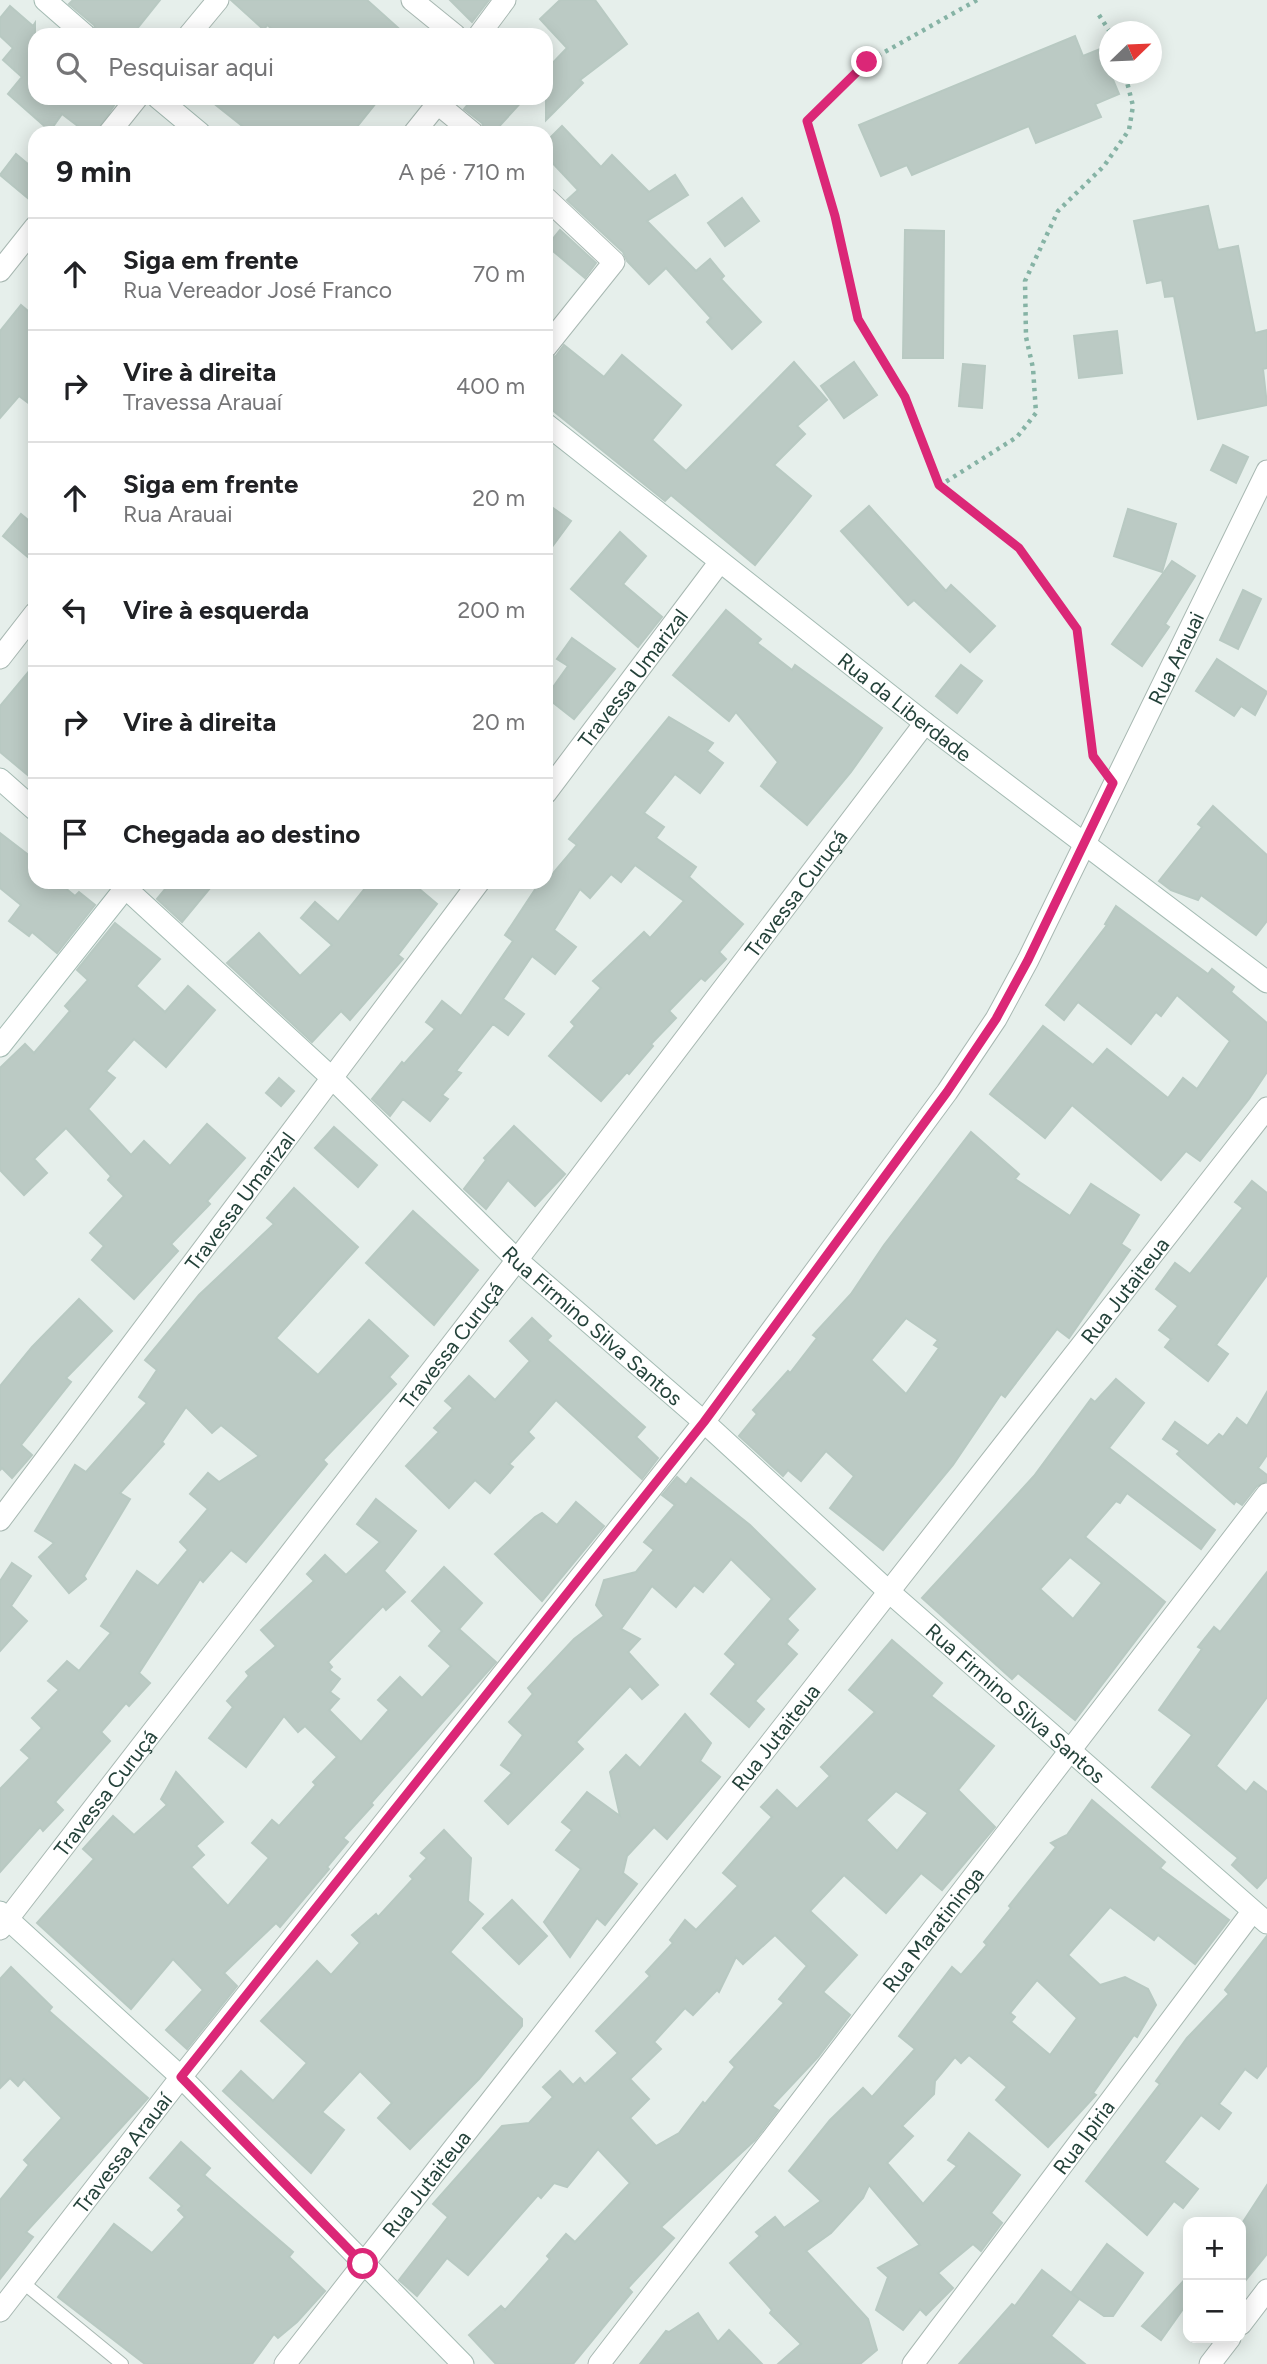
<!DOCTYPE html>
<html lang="pt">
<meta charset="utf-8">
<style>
:root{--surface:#fff;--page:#f6f6f6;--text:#202124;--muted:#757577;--line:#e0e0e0}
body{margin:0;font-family:Figtree,sans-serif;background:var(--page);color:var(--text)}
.controls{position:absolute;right:21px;bottom:21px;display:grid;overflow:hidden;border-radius:14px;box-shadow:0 4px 18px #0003}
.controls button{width:63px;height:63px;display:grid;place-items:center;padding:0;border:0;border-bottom:2px solid var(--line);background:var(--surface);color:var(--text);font:35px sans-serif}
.compass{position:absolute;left:1099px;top:21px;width:63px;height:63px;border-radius:50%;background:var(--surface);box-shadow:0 4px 18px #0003;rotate:67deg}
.stop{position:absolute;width:21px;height:21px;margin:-16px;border:5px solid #db2777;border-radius:50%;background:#fff}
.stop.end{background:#db2777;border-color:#fff;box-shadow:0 2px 7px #0008}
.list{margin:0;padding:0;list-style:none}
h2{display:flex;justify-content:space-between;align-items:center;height:91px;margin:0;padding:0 28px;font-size:30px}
h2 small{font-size:23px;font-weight:400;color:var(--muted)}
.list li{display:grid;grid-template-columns:46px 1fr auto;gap:21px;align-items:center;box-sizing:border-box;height:112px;padding:0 28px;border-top:2px solid var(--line)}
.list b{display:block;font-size:26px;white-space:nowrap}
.list p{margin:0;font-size:23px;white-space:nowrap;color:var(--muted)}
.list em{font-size:23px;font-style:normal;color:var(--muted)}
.icon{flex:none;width:38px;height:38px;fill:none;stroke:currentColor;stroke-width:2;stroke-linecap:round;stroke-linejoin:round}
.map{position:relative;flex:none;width:1267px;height:2364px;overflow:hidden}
.search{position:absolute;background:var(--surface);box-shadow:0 4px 18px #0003;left:28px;top:28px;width:525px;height:77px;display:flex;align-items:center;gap:18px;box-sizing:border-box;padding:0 24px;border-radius:21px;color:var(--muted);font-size:26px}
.panel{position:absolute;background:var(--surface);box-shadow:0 4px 18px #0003;left:28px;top:126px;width:525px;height:763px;border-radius:21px}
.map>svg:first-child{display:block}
</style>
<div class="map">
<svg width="1267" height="2364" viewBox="0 0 1267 2364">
<rect width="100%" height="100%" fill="#e6efeb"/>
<!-- building -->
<g fill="#bbcac4" stroke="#b8c9c2" stroke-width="2" fill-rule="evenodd">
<path d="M73,0h87l-28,35h-34l-4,-10 -25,-21z"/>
<path d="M231,0h136l39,35h-126l-13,-10 -3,5z"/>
<path d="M450,0h39l-17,22z"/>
<path d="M560,0h35l32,44 -47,36 3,3 -37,37v-50l21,-22 -27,-29z"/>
<path d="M10,6l23,20 2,-3v75h72l8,6 -19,29h-9l-25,-19 -12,17 -42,-37 14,-17 -19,-17 10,-12 -13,-12v-18z"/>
<path d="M1075,36l8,20 17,-7 19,45 -24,10 6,13 -65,26 -7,-17 -117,49 -5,-10 -26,11 -22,-51z"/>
<path d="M207,98h173l-28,35h-101z"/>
<path d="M473,98h52l-32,35h-7l-4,-10 -18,-14z"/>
<path d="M562,126l39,41 11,-12 37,37 26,-17 13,20 -41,26 49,50 14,-12 14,17 -3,3 40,43 -29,27 -25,-27 4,-4 -45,-50 -17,16 -22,-23 -4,-9 -56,-52 11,-10 -32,-34v-14z"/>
<path d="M16,154l19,16v34l-35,-29z"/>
<path d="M742,198l17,23 -34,25 -17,-23z"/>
<path d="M1208,206l10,44 20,-4 17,87 12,-3v38l-4,1 4,36 -69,14 -24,-123 -9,1 -3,-17 -15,3 -13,-62z"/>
<path d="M560,230l36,33 -11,15 -38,-32z"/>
<path d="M905,230l39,1 -1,127h-40z"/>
<path d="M21,305l14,12v91l-16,-12 -19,22v-87z"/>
<path d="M1117,331l5,42 -43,5 -5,-42z"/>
<path d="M564,345l40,32 18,-22 59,50 -29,35 34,31 108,-109 33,38 -30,26 8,8 -31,31 37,31 -56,69 -84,-70 -6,6 -119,-96v-45l10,-4z"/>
<path d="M854,362l23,33 -33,23 -23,-32z"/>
<path d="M963,364l22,2 -3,42 -23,-2z"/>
<path d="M1223,445l25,12 -12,26 -25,-13z"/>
<path d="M546,503l25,18 -25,34z"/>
<path d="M869,506l77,85 5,-6 44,41 -25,26 -56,-52 -6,5 -67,-74z"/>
<path d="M1128,509l48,15 -14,48 -48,-16z"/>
<path d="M21,514l14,12v37l-32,-27z"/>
<path d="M620,532l26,24 -23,28 39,33 -24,30 -67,-58z"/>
<path d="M1172,561l23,15 -30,48 4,3 -27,39 -30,-22z"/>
<path d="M1243,590l18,9 -23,50 -18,-9z"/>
<path d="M726,610l35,29 -4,4 35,27 3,-5 87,63 -31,44 -44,53 -46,-39 17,-24 -42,-50 -7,9 -56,-46z"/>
<path d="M572,638l43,31 -41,50 -28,-22 22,-31 -11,-7z"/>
<path d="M1217,659l50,33 -12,23 -14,-9 -7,10 -38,-25z"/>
<path d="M35,664v117l-35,-29v-46z"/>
<path d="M961,665l21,16 -25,32 -21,-17z"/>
<path d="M669,717l44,26 -6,8 16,12 -23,30 -25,-19 -31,39 20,14 -8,11 40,29 -7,10 54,47 -24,28 7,7 -21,22 -4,-3 -32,33 7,7 -25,26 2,2 -24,28 -2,-2 -26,29 -52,-45 26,-30 -4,-4 30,-34 -8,-7 51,-49 6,6 34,-37 -49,-36 -14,17 -10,-8 -21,24 -10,-9 -26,41 22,17 -21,27 -23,-18 -29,43 21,15 -16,21 -15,-11 -37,47 5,2 -19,22 6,4 -18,22 -27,-22 -13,17 -18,-17 30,-37 2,2 31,-35 -9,-7 16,-21 19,15 52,-75 -8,-6 35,-53h6v-8l4,3 27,-32 -8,-6z"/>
<path d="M1213,806l54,49v66l-11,14 -55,-40 -3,5 -27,-10 -12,-9 43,-54 -4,-3z"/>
<path d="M0,833l35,27v22h23l17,14 4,-4 16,13 -38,48 -25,-21 -3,4 -20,-15 12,-16 -21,-17z"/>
<path d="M171,882h44l-33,40 -25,-23z"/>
<path d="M370,882h41l26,22 -39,51 5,4 -53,61 -9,-9 -29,31 -85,-79 32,-30 41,43 32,-31 -31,-27 14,-16 23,20z"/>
<path d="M1116,906l92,68 4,-5 22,18 -3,5 36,31v49l-18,27 -49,62 -14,-10 -25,29 -89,-75 -27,33 -55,-44 53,-68 50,39 14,-16 61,49 15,-20 14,11 33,-48 -53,-46 -16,21 -5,-4 -25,32 -53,-42 -14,18 -18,-15 61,-80 -2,-1z"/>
<path d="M115,923l45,36 -24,27 29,26 23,-26 27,24 -49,57 -32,-28 -28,32 9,7 -27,31 43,46 13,-14 26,25 37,-42 38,34 -38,43 3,3 -39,40 7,7 -44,48 -42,-39 12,-14 -14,-13 34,-37 -16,-16 3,-4 -45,-48 -32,31 13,14 -23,22 -24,-25v-102l25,-24 9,9 36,-42 -5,-5 23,-26 -11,-10z"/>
<path d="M279,1078l15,13 -13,15 -15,-13z"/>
<path d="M514,1126l51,48 -30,32 -27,-26 -22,29 -22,-20 22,-29 -2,-2z"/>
<path d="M334,1127l43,38 -19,22 -43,-39z"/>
<path d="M971,1132l48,42 -4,5 55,37 21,-32 48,31 -18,29 9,6 -61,88 -12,-9 -52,68 -4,-3 -48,71 -70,85 -53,-42 24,-32 -28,-25 -25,30 -13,-11 -5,6 -44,-40 18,-22 -4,-4 35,-39 2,2 27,-35 -4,-3 38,-41 33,-49zM906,1318l32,22 -4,5 5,3 -33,46 -35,-34z"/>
<path d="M1252,1181l15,12v82l-51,70 12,9 -20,27 -43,-34 6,-8 -12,-9 19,-24 -22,-17 19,-26 15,11 53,-66 -8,-6z"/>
<path d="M294,1188l64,59 -82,91 42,37 51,-55 39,36 -19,21 7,7 -73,76 4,4 -81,98 -15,-12 -28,32 -3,-3 -61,94 11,10 -21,23 -3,-3 -25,29 9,9 -55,61 8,8 -20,21 -3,-4 -40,45v-83l30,-31 -9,-8 21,-22 -10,-10 27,-28 -11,-9 19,-20 12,10 32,-38 -10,-7 36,-55 21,15 30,-36 -8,-8 28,-33 -18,-15 18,-21 11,9 40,-26 -38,-31 -9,8 -26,-26 -24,35 2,2 -44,49 10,6 -46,77 2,3 -17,14 -30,-36 15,-14 -19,-12 40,-66 11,7 61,-69 -8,-6 18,-27 -12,-10 54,-65 75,-71 -7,-6z"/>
<path d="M413,1211l65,59 -44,55 -68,-62z"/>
<path d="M79,1299l33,32 -46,47 5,4 -50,63 11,10 -20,23 -10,-10 -2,2v-84l32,-39z"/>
<path d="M532,1318l19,18 -4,4 98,87 -9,10 22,21 -16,21 -86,-79 -28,32 6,6 -25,26 4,3 -23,26 -15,-13 -26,28 -43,-42 33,-34 -5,-4 19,-20 -8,-7 24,-25 26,24 35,-39 -20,-20z"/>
<path d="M1116,1379l28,24 -35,45 106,82 -14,19 -74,-56 -7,10 -4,-2 -31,36 80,65 -90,118 -57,-47 -6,6 -90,-81 112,-122 57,-77 4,3zM1070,1557l32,26 -29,36 -33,-30z"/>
<path d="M1267,1392v63l-9,13 9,7v6l-10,5 -15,19 -6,-4 -2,3 -57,-50 3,-3 -17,-12 12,-17 33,24 11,-12 4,3 14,-19 10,8z"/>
<path d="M677,1477l9,8 5,-7 59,47 65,64 -28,30 11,11 -12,14 11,10 -42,47 9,8 -15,18 -38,-33 25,-30 -11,-10 47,-55 -41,-40 -28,33 -9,-7 -18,22 -24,-21 -31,43 19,10 -12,13 30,33 -16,14 -12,-13 -54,56 7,7 -75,75 -23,-23 27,-28 -11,-8 22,-30 -14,-13 24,-28 -5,-6 46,-49 30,-23 -8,-11 8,-25 32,-8 18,-22 -10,-8 31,-37 -13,-10z"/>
<path d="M376,1499l40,32 -32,40 21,21 -19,18 -3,-4 -55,56 4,5 -3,3 11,9 -10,13 9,7 -10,11 32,32 28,-32 -11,-10 22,-23 22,21 29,-32 -22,-20 13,-15 -30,-30 32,-34 38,36 -23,26 37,33 -125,141 2,2 -30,33 5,4 -21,25 2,2 -49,58 -4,-4 -52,50 13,13 -50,63 -21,-19 37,-40 -30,-31 -42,50 -94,-86 57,-64 -11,-10 30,-33 21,19 33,-30 -6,-6 15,-27 47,50 -27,24 8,9 -13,12 37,39 41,-48 -17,-15 20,-23 7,6 37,-41 -3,-3 24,-25 -32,-31 -7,6 -14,-16 -38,51 -37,-29 24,-31 -6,-6 22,-25 -3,-4 30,-26 -15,-16 53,-49 -7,-7 18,-19 21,20 34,-33 -23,-18z"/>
<path d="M576,1502l28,24 -62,75 -47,-47 40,-37 7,-4 15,12z"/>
<path d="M12,1563l19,13 -20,30 16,15 -27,30v-70z"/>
<path d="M1267,1572v125l-51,69 30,26 8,-10 13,10v85l-10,11 -25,-23 6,-7 -86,-71 40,-52 -33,-25 43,-61 -4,-2 16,-20 6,5z"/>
<path d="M892,1640l50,43 -11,13 63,50 -36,44 37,37 -53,63 -21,-17 -35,40 -42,-38 -34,36 47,44 -34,37 27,23 -32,42 -46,49 6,4 -23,30 -94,87 13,11 -46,50 4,4 -59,72h-77l-27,-29 32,-29 4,4 45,-51 -3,-3 19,-22 9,8 55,-59 -32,-34 -31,38 -13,-4 -13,15 -3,-3 -70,80 -21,-17 -30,38 -18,-16 49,-63 -15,-13 69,-78 27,-3 24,-26 -10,-10 17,-16 13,14 7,-7 5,6 33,-31 -22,-22 54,-55 -4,-4 27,-29 -3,-3 15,-20 11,10 42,-44 -15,-13 49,-56 -11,-10 16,-17 20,19 33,-33 -9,-9 54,-55 -26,-22zM896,1791l32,22 -31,38 -31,-31zM775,1935l32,31 -28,33 5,4 -54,59 5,5 -30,37 -2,-2 -24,31 -23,13 -26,-28 19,-19 -19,-20 31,-30 -7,-7 31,-34 8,7 24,-25 2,2 17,-35 7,7z"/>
<path d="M685,1714l26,29 -11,18 20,16 -53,62 -13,-12 -27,29 -4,17 14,11 -32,41 -8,-7 -27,39 -26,-35 37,-53 -25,-19 16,-20 -10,-8 25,-30 33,24 -10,-44 16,-17 14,13z"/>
<path d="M1092,1800l73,62 -5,6 69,52 -34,44 -37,-29 -4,5 -44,-33 -42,48 32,30 25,-8 23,12 8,16 -19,32 -3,-2 -41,58 3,2 -48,52 -52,-47 11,-13 -38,-32 -8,8 -6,-6 -20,24 -1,13 -32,32 11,10 -26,27 36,41 34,-38 -9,-6 21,-27 51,42 -29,38 11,10 -21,28 -8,-7 -35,29 15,15 -27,27 -6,-6 -17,21 -27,-20 12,-33 -10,-9 42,-23 -51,-60 -6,13 -32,35 -25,18 62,68 9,31 -17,14h-82l23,-20 -31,-31 2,-3 -42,-47 30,-27 -4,-4 19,-15 9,11 37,-27 -32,-30 41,-51 33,-32 9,9 43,-48 -16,-13 53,-69 9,8 26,-30 -3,-3 27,-34 -2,-2 47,-59 -5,-4 16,-8zM1037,1980l40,38 -27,37 -39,-33 4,-5 -5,-4z"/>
<path d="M444,1830l27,28 -3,43 15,13 -33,38 72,67v7l-43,53 -69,70 -32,-31 14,-15 -32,-32 -38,41 22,18 -33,43 -88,-82 18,-20 32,30 34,-38 -46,-42 56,-60 14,14 29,-32 -8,-8 24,-21 2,3 35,-38 -3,-3 17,-18 -6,-5z"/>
<path d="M512,1900l35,36 -28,28 -36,-36z"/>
<path d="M1267,1936v129l-10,13 -12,-9 -26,35 12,9 -12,16 -18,-14 -37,47 34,27 -15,19 -9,-7 -27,34 -61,-54 74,-97 -4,-3 31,-43 42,-44 -4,-4z"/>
<path d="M11,1967l41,40 -3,4 99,87 -122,134 7,5 -33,42v-79l29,-35 -5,-5 38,-42 -38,-39 -6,7 -8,-8 -10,10v-109z"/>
<path d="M181,2142l29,26 -6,7 89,77 -4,5 36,34 -28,31 -19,16 -4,-4 -22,30h-107l-87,-67 56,-73 38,29 33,-36 -7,-7 4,-4 -32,-28z"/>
<path d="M1267,2185v69l-26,32v-61z"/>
<path d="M1107,2244l36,29 -30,43h-9l-33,-23z"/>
<path d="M1042,2270l37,29 -28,37 34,28h-126l53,-60 3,2z"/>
<path d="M1188,2276v26l-27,38 -19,-14z"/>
<path d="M698,2313l20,29 11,-12 33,34h-122l26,-33 3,1z"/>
</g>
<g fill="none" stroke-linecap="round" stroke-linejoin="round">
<!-- lane casing -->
<g stroke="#a8b8b2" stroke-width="14">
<path id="lane" d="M21,2281l101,83"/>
</g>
<!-- street casing -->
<g stroke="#a8b8b2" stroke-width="23">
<g id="street">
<path d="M412,0l43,35"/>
<path d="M189,35l29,-35"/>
<path d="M479,35l26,-35"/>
<path d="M438,104l35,29"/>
<path d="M109,133l28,-35"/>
<path d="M414,133l28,-35"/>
<path d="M546,198l68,64 -68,85"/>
<path d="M0,271l35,-44"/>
<path d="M0,658l35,-45"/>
<path id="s1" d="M546,793l173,-230"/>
<path id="s2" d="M0,1520l479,-638"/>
<path id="s3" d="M0,1929l517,-669 408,-537"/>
<path id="s4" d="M0,2311l181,-234 523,-655 243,-330 49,-73 32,-59 239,-489"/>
<path d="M1241,2324l26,-34"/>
<path id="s5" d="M285,2364l982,-1256"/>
<path id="s6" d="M599,2364l668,-870"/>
<path id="s7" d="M913,2364l339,-452"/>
<path d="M1210,2364l20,-26"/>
</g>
</g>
<!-- secondary casing -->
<g stroke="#a4bbb3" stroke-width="23">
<g id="secondary">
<path d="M45,0l40,35"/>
<path d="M158,98l42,35"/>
<path id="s8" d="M546,424l379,299 342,259"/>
<path d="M0,779l35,31"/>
<path id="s9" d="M119,882l213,196 185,182 187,162 183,168 380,333"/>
<path d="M0,1046l130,-164"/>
<path d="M0,1912l181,165 282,287"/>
</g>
</g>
<!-- path -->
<g stroke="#86b3a5" stroke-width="4.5" stroke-dasharray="3.5 5" stroke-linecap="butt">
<path d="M977,0l-110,62 -60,59 28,95 23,103 47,78 34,89 80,62 59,81 15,127 7,10"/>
<path d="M1099,15l11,17"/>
<path d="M939,486l78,-49 19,-24 -3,-45 -7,-31 -1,-56 33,-70 46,-45 25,-36 4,-24 -8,-32"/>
</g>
<!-- lane -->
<use href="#lane" stroke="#fff" stroke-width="12"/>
<!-- street -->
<use href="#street" stroke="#fff" stroke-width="21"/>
<!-- secondary -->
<use href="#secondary" stroke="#fff" stroke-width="21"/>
</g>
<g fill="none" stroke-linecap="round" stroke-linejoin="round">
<!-- route -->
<path stroke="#db2777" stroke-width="9" d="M363,2264l-182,-187 523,-655 243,-330 49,-73 32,-59 85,-177 -20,-27 -16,-127 -58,-81 -80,-63 -34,-88 -47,-78 -23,-103 -28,-95 60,-59"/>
</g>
<g text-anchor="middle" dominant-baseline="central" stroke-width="6" stroke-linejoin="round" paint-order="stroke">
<!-- street labels -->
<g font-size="21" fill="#24423a" stroke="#f7fbf9">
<text stroke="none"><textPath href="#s4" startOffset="2035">Rua Arauai</textPath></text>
<text stroke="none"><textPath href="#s1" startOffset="144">Travessa Umarizal</textPath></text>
<text stroke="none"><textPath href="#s8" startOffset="457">Rua da Liberdade</textPath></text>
<text stroke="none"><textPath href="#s3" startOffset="1306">Travessa Curuçá</textPath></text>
<text stroke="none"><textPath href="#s2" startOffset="399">Travessa Umarizal</textPath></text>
<text stroke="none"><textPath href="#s5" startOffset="1363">Rua Jutaiteua</textPath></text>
<text stroke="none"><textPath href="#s9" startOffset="649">Rua Firmino Silva Santos</textPath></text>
<text stroke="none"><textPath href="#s3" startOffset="738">Travessa Curuçá</textPath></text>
<text stroke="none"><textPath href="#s9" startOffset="1216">Rua Firmino Silva Santos</textPath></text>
<text stroke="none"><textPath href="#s5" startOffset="796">Rua Jutaiteua</textPath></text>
<text stroke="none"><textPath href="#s3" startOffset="172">Travessa Curuçá</textPath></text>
<text stroke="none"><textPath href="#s6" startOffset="548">Rua Maratininga</textPath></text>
<text stroke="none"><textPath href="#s7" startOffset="284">Rua Ipiria</textPath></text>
<text stroke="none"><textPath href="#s4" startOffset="200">Travessa Arauaí</textPath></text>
<text stroke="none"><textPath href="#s5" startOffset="229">Rua Jutaiteua</textPath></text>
</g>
</g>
</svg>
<div class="controls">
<button>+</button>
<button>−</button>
</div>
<svg class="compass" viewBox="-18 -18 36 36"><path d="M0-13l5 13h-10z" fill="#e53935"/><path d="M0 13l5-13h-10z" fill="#757577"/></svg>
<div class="stop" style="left:363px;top:2264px"></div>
<div class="stop end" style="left:867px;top:62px"></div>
<div class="search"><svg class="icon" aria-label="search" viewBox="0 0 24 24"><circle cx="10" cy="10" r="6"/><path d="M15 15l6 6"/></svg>Pesquisar aqui</div>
<section class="panel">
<h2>9 min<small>A pé · 710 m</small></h2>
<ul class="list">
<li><svg class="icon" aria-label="ahead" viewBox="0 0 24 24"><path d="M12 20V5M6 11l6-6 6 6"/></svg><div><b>Siga em frente</b><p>Rua Vereador José Franco</p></div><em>70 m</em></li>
<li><svg class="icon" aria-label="right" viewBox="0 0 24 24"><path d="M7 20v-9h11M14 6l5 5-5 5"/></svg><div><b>Vire à direita</b><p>Travessa Arauaí</p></div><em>400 m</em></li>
<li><svg class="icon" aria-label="ahead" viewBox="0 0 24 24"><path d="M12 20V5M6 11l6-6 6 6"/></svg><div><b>Siga em frente</b><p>Rua Arauai</p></div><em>20 m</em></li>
<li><svg class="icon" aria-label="left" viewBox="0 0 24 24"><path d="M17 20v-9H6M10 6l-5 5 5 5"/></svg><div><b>Vire à esquerda</b></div><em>200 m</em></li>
<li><svg class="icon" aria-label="right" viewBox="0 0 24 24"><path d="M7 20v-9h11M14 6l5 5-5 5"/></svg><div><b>Vire à direita</b></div><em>20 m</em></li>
<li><svg class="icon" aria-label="arrive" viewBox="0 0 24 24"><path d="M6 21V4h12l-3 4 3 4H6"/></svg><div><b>Chegada ao destino</b></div></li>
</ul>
</section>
</div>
